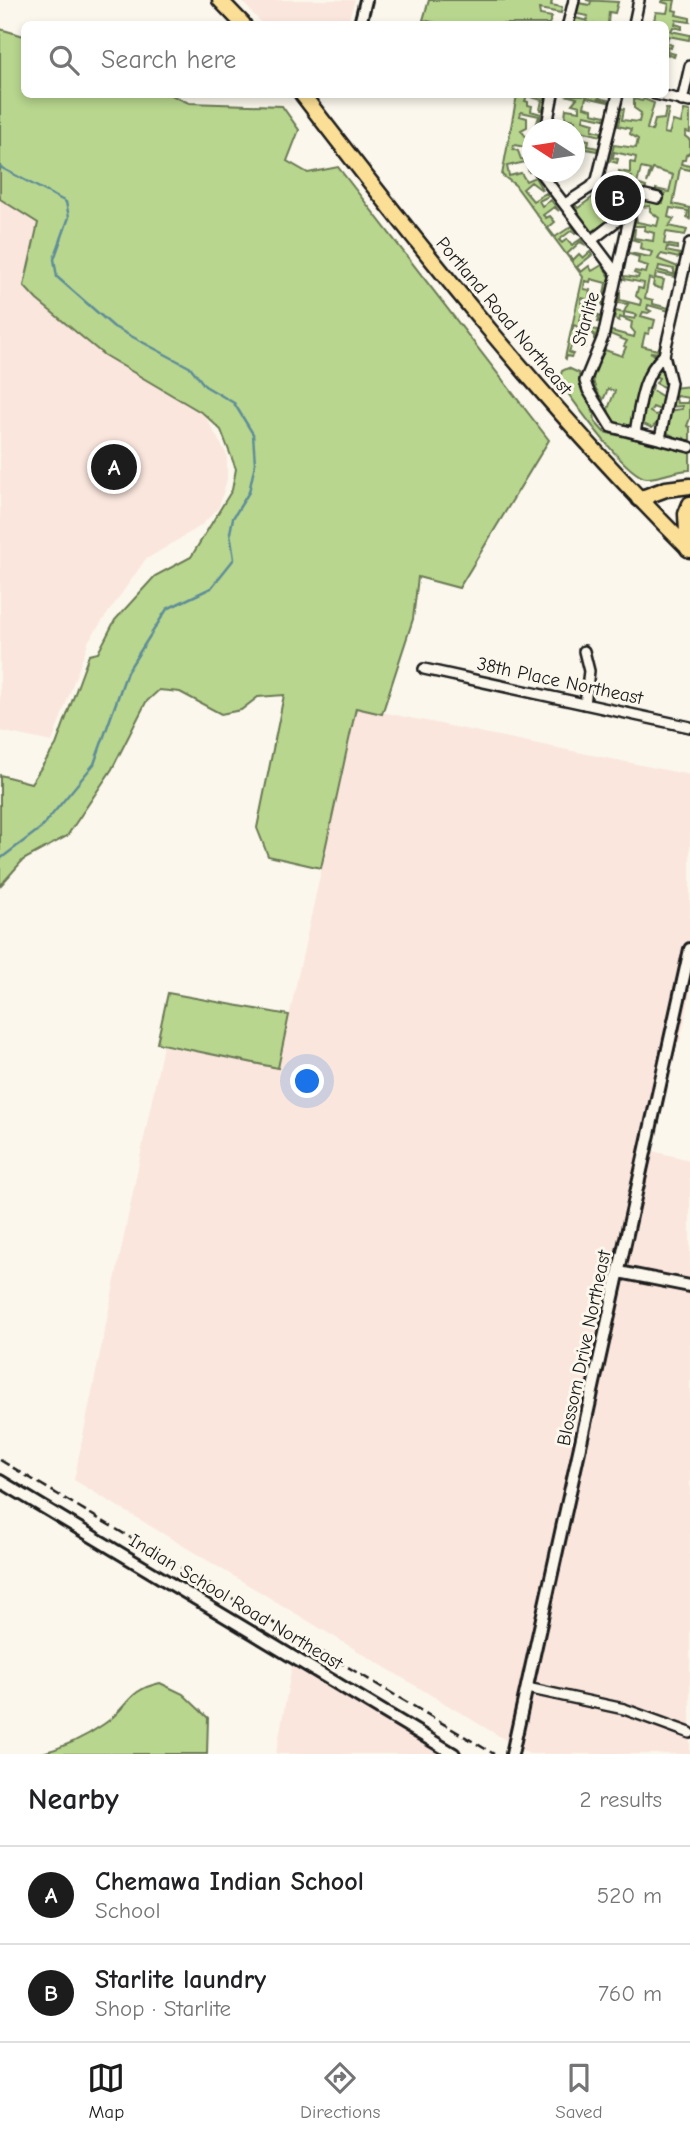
<!DOCTYPE html>
<meta charset="utf-8">
<style>
:root{--surface:#fff;--page:#f6f6f6;--text:#202124;--muted:#757577;--line:#e0e0e0;--accent:#1c1c1c}
body{margin:0;font-family:"Comic Neue",sans-serif;background:var(--page);color:var(--text)}
.compass{position:absolute;left:522px;top:119px;width:63px;height:63px;border-radius:50%;background:var(--surface);box-shadow:0 4px 10px #0003;rotate:282deg}
.you{position:absolute;left:308px;top:1082px;width:24px;height:24px;margin:-18px;border:5px solid #fff;border-radius:50%;background:#1a73e8;box-shadow:0 0 0 10px #1a73e833}
.badge{display:grid;place-items:center;width:46px;height:46px;border-radius:50%;background:var(--accent);color:#fff;font-size:23px;font-weight:700}
.pin{position:absolute;translate:-50% -50%;border:4px solid #fff;box-shadow:0 2px 7px #0006}
.list{margin:0;padding:0;list-style:none}
h2{display:flex;justify-content:space-between;align-items:center;height:91px;margin:0;padding:0 28px;font-size:30px}
h2 small{font-size:23px;font-weight:400;color:var(--muted)}
.list li{display:grid;grid-template-columns:46px 1fr auto;gap:21px;align-items:center;box-sizing:border-box;height:98px;padding:0 28px;border-top:2px solid var(--line)}
.list b{display:block;font-size:26px;white-space:nowrap}
.list p{margin:0;font-size:23px;white-space:nowrap;color:var(--muted)}
.list em{font-size:23px;font-style:normal;color:var(--muted)}
.icon{flex:none;width:38px;height:38px;fill:none;stroke:currentColor;stroke-width:2;stroke-linecap:round;stroke-linejoin:round}
.map{position:relative;flex:none;width:690px;height:1754px;overflow:hidden}
.search{position:absolute;background:var(--surface);box-shadow:0 4px 10px #0003;left:21px;right:21px;top:21px;height:77px;display:flex;align-items:center;gap:18px;box-sizing:border-box;padding:0 24px;border-radius:10px;color:var(--muted);font-size:26px}
.sheet{height:287px;background:var(--surface)}
nav{display:flex;justify-content:space-around;align-items:center;box-sizing:border-box;height:98px;border-top:2px solid var(--line);background:var(--surface);font-size:19px;color:var(--muted)}
nav a{display:grid;justify-items:center;gap:4px}
nav .on{color:var(--accent)}
.map>svg:first-child{display:block}
</style>
<div class="map">
<svg width="690" height="1754" viewBox="0 0 690 1754">
<rect width="100%" height="100%" fill="#fbf7ec"/>
<filter id="ink" filterUnits="userSpaceOnUse"><feTurbulence type="fractalNoise" baseFrequency=".0143" numOctaves="2"/><feDisplacementMap in="SourceGraphic" scale="14" xChannelSelector="R" yChannelSelector="G"/><feConvolveMatrix kernelMatrix="1 2 1 2 8 2 1 2 1" color-interpolation-filters="sRGB"/></filter>
<g filter="url(#ink)">
<!-- built -->
<g fill="#fae6dd">
<path d="M241,0h114l-8,24h-85z"/>
<path d="M0,199l38,24 -13,63 12,14 67,55 100,59 23,41v24l-8,28 -17,18 -57,35 -56,80 -37,102 -52,-11z"/>
<path d="M357,707l333,68v220l-10,47 -4,-1 -24,110 38,9v594h-161l-455,-274 89,-434 115,21z"/>
<path d="M292,1666l150,88h-166z"/>
</g>
<!-- green -->
<g fill="#b8d68e" stroke="#6a7955" stroke-width="2">
<path d="M429,0h123l-1,5 11,2 -1,6 -22,-4 1,6 12,2 -3,7h-108l-18,-4z"/>
<path d="M586,0l32,2 -3,11 -6,-1 -1,11 2,1h-36l2,-6 11,3 1,-5 -11,-2 1,-11 12,2 1,-4z"/>
<path d="M663,0h12l-2,10 4,1 -1,4 14,3v4l-14,-2 -1,4 7,2v3l-9,-2 -2,4 19,4 -1,5 -21,-4 -1,7 5,2 -1,3 -3,-1 -1,5 8,2 -1,3 -8,-3v-30h-9l1,-3 -4,-1 2,-8 11,1 2,-9 -7,-2z"/>
<path d="M0,29l24,7v58h145l20,9 93,3 17,24 -12,31 21,12 30,-6 211,273 -90,148 -41,-11 -5,42 -31,95 -26,-6 -35,160 -53,-12 -11,-28 27,-133 -26,2 -17,13 -20,4 -41,-22 -21,-2 -13,12 -34,67 -45,67 -44,24 -23,26v-111l31,8 25,-38 33,-90 9,-2 17,-33 40,-44 36,-19 41,-67 4,-21 -15,-39 -17,-16 -100,-59 -67,-55 -13,-14 14,-63 -38,-24z"/>
<path d="M517,95h17l11,3 -2,12h-3l2,-10 -15,-4 -2,5 3,1v3l4,1 -1,5 10,3 -2,12h-3l3,-10 -18,-4 -1,4 7,2v9l-6,3 11,15v10l-1,-7 -17,-3 -1,4 5,2 3,8 11,2v10l-3,1 -3,-10 -19,4 2,10 12,-3 5,8 9,-4 8,14 -12,-9 -8,7 10,12 13,-8 3,3 -10,5 3,5 9,-6 8,11 -5,-4 -11,8 3,3 4,-2 5,6 -7,6 7,9 17,-11 5,6 -2,1 -3,-3 -13,10 3,3 5,-4 5,6 9,-6 3,5 -4,-2 -13,12 6,6 6,-6 4,4 7,-6 2,3 -15,12 4,5 8,-6 3,5 10,-6 8,12 -4,18h-2l2,-12 -15,-4 -1,3 -5,-1 -1,8 6,1 -1,6 16,4 -2,7 -1,-5 -21,-4v5l6,1 -1,4 6,1 -1,4 11,3 -2,6h-2l1,-5 -17,-4 -2,8 6,1 -2,6 14,2 -4,10v-6l-20,-9 -2,5 5,2 -1,4 4,2 -2,4 8,3 -1,2 -12,-5 -4,10 4,2 -2,3 -4,-1 -1,3 -1,-1 18,-81 -68,-92 -13,-10z"/>
<path d="M565,95h35l-1,3 9,2v2l-22,-5 -2,10 8,2v4l14,3 -1,3 -21,-4 -1,5 11,3 -2,7 9,2v4l-20,-5 -2,7 10,2 -1,6 10,2 -1,3 -21,-4 -1,6 -1,-23 -11,-1v-2l-9,-2 1,-3 19,4 1,-6 -10,-2 1,-9 14,2v-5l-8,-2 5,-6z"/>
<path d="M634,99l8,2 2,-2 10,4 -7,26 5,2 3,-11 9,-1 2,-10h3l-5,24 5,1 4,-13 8,2 3,-13 6,1v22l-4,-1 -1,4 5,4v13l-4,2 -1,5h-3l-1,4 9,2v4l-10,-2 -7,36 17,4v11l-3,-2 1,-6 -18,-3 -2,9 6,2 -5,7 18,4 -2,5 -19,-3 -2,12 13,2v3l-10,-2 -1,4 14,3 -1,4 -18,-4 -3,5 20,8 -1,7 -3,-1v-4l-15,-3 -1,4 18,5 -1,2 -19,-4 -1,5 9,2 -2,9 -9,-3 1,-6 -5,-2 -4,20 8,2v4l16,4v3l-21,-6 -1,4 4,2 -3,2 -5,-1 -2,4 14,4 -2,8h-3l-1,6 -4,-1 -3,13 16,4 3,-8h2l-3,11 -10,-1 8,4v7h4l6,9 -1,17 -11,-6 3,-5 -4,-2 -7,6 5,3 -1,5 13,8 -2,13 -10,-4 -3,5 5,3 7,-2 -2,7 -8,8 -17,-8 -3,7 -20,-4 -4,-14 7,-18 -7,-2 -5,11c-17,-21 -9,-28 2,-50l17,6 4,-9 -2,-1 3,-5 -17,-7 1,-3 23,6 1,-4 -4,-5 1,-6 -12,-5 -1,4 -5,-2 2,-8 8,2v4l11,2 2,-4 -13,-3 4,-8 -10,-1 2,-12v9l20,5 1,-5 -5,-4 2,-8 5,1 1,-6 -20,-4 1,-3 13,2 1,-3 -5,-2 1,-2 11,2 2,-7 -10,-3 1,-6 -10,-3 1,-1 20,4 2,-5 -12,-4 1,-6 -10,-3 2,-10h2l-1,9 19,3 1,-8 -10,-3 1,-4h-11l2,-10 1,6 20,4 2,-8 -9,-7v-5l-8,1 -3,-5 14,-2 10,3 2,-9 -9,-3v-2l13,3 4,-17 -20,-6 -6,14 3,-13 -9,-2 -4,16 9,3 -2,4 -13,5 -5,13 -33,25 -19,-26 2,-2 2,2 15,-11 -1,-4 16,-16 23,5 1,-5 -13,-3v-3l11,2v-11l5,1 1,-6 -22,-5 -1,6 5,1 -1,4 -7,-2 4,-16 22,3 2,-9 -8,-5 1,-5 -13,-3 3,-18 3,1 -2,11 17,2 2,-9 -7,-5z"/>
<path d="M568,368l11,5c-1,19 16,30 16,49l9,10 86,20v18c-14,0 -29,8 -43,8 -21,-1 -74,-78 -88,-97l3,-10z"/>
<path d="M690,386v32l-3,8 3,1v13h-4l-2,-2 -1,3 -16,-8 -3,-6 4,-16 14,-2v-3l-13,1 1,-8 6,-1 1,5h10l2,-5 -18,-3 2,-7z"/>
<path d="M168,993l121,22 -11,53 -121,-25z"/>
<path d="M160,1683l23,11 25,24 -1,36h-168c23,-6 45,-16 65,-30 25,-17 23,-34 56,-41z"/>
</g>
<g fill="none" stroke-linecap="round" stroke-linejoin="round">
<!-- stream -->
<path stroke="#5f8d98" stroke-width="2.5" d="M0,167l66,35 3,15 -15,42 3,18 57,50 77,41 14,18 29,17 19,31 2,30 -6,28 -16,26 -3,15 4,26 -23,29 -44,21 -40,63 -33,92 -53,64 -41,31"/>
<!-- minor casing -->
<g stroke="#1c1c1c" stroke-width="14">
<g id="minor">
<path d="M568,24l6,-24"/>
<path d="M634,24l5,-24"/>
<path d="M655,94l35,8"/>
<path d="M682,101l8,-35"/>
<path d="M546,130l7,-36"/>
<path d="M540,172l77,102"/>
<path d="M658,198l-13,-3 -7,2 -7,13 -28,127 -18,44 3,9 23,37 79,20"/>
<path d="M565,204l26,-17 6,-7 21,-86"/>
<path d="M592,240l39,-30"/>
<path d="M664,355l26,-112"/>
<path d="M635,433c5,-28 7,-58 29,-78l7,28 -11,56"/>
<path d="M584,651l5,20 -4,33"/>
<path d="M424,669l266,58"/>
<path d="M527,1688l97,21 66,24"/>
</g>
</g>
<!-- tertiary casing -->
<g stroke="#1c1c1c" stroke-width="16">
<g id="tertiary">
<path d="M360,24l6,-24"/>
<path d="M619,1272l71,14"/>
<path d="M0,1481l454,273"/>
<path d="M512,1754l178,-805"/>
</g>
</g>
<!-- primary casing -->
<g stroke="#1c1c1c" stroke-width="19">
<g id="primary">
<path d="M220,0l23,24"/>
<path d="M302,94c122,159 246,315 388,456"/>
<path d="M639,499l27,-10 24,-3"/>
<path d="M688,549l-2,-35 4,-10"/>
</g>
</g>
<!-- minor -->
<use href="#minor" stroke="#fbf7ec" stroke-width="9"/>
<!-- tertiary -->
<use href="#tertiary" stroke="#fbf7ec" stroke-width="10"/>
<!-- primary -->
<use href="#primary" stroke="#fbdf96" stroke-width="14"/>
<!-- rail -->
<path stroke="#1c1c1c" stroke-width="2.5" stroke-dasharray="10 5" stroke-linecap="butt" d="M0,1460l494,294"/>
</g>
</g>
<g text-anchor="middle" dominant-baseline="central" stroke-width="6" stroke-linejoin="round" paint-order="stroke">
<!-- street labels -->
<g font-size="19" fill="#1c1c1c" stroke="#fbf7ec">
<text transform="translate(504 316) rotate(50)">Portland Road Northeast</text>
<text transform="translate(586 319) rotate(-74)">Starlite</text>
<text transform="translate(560 681) rotate(12)">38th Place Northeast</text>
<text transform="translate(584 1348) rotate(-78)">Blossom Drive Northeast</text>
<text transform="translate(236 1602) rotate(31)">Indian School Road Northeast</text>
</g>
</g>
</svg>
<svg class="compass" viewBox="-18 -18 36 36"><path d="M0-13l5 13h-10z" fill="#e53935"/><path d="M0 13l5-13h-10z" fill="#757577"/></svg>
<div class="you"></div>
<div class="pin badge" style="left:114px;top:467px">A</div>
<div class="pin badge" style="left:618px;top:198px">B</div>
<div class="search"><svg class="icon" aria-label="search" viewBox="0 0 24 24"><circle cx="10" cy="10" r="6"/><path d="M15 15l6 6"/></svg>Search here</div>
</div>
<section class="sheet">
<h2>Nearby<small>2 results</small></h2>
<ul class="list">
<li><span class="badge">A</span><div><b>Chemawa Indian School</b><p>School</p></div><em>520 m</em></li>
<li><span class="badge">B</span><div><b>Starlite laundry</b><p>Shop · Starlite</p></div><em>760 m</em></li>
</ul>
</section>
<nav>
<a class="on"><svg class="icon" aria-label="map" viewBox="0 0 24 24"><path d="M3 6l6-2 6 2 6-2v14l-6 2-6-2-6 2zM9 4v14M15 6v14"/></svg>Map</a>
<a><svg class="icon" aria-label="directions" viewBox="0 0 24 24"><path d="M12 3l9 9-9 9-9-9zM9 14v-3h6M13 9l2 2-2 2"/></svg>Directions</a>
<a><svg class="icon" aria-label="saved" viewBox="0 0 24 24"><path d="M7 4h10v16l-5-4-5 4z"/></svg>Saved</a>
</nav>
